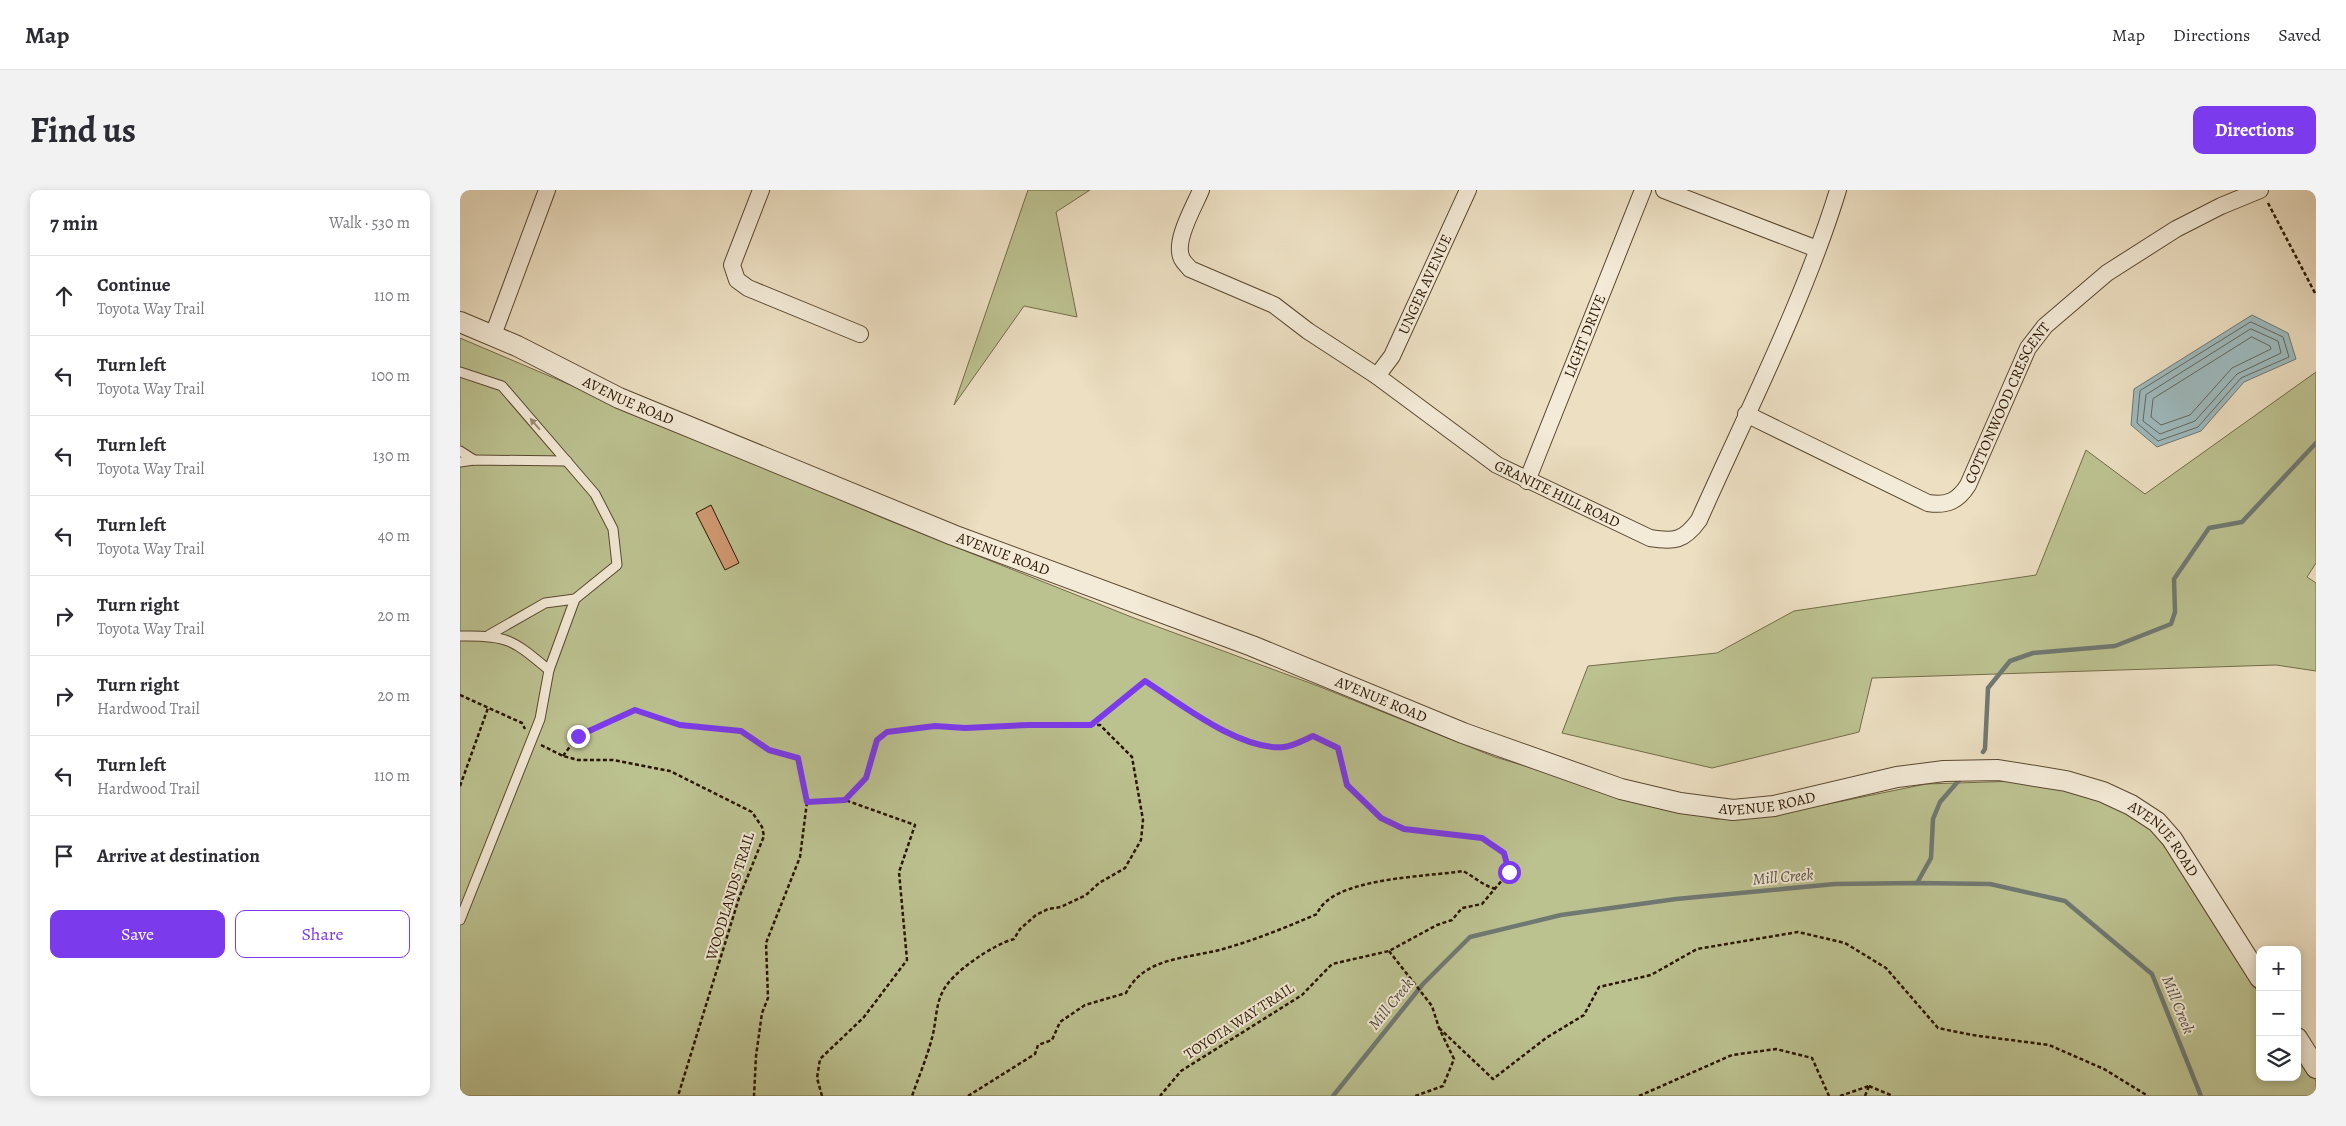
<!DOCTYPE html>
<meta charset="utf-8">
<style>
:root{--surface:#fff;--page:#f2f2f3;--text:#2b2b33;--muted:#7c7c81;--line:#e1e1e2;--accent:#7c3aed}
body{margin:0;font-family:Alegreya,serif;background:var(--page);color:var(--text)}
.controls{position:absolute;right:15px;bottom:15px;display:grid;overflow:hidden;border-radius:10px;box-shadow:0 2px 8px #0003}
.controls button{width:45px;height:45px;display:grid;place-items:center;padding:0;border:0;border-bottom:1px solid var(--line);background:var(--surface);color:var(--text);font:25px sans-serif}
.stop{position:absolute;width:15px;height:15px;margin:-11px;border:4px solid #7c3aed;border-radius:50%;background:#fff}
.stop.end{background:#7c3aed;border-color:#fff;box-shadow:0 1px 5px #0008}
.list{margin:0;padding:0;list-style:none}
h2{display:flex;justify-content:space-between;align-items:center;height:65px;margin:0;padding:0 20px;font-size:21px}
h2 small{font-size:16px;font-weight:400;color:var(--muted)}
.list li{display:grid;grid-template-columns:32px 1fr auto;gap:15px;align-items:center;box-sizing:border-box;height:80px;padding:0 20px;border-top:1px solid var(--line)}
.list b{display:block;font-size:19px;white-space:nowrap}
.list p{margin:0;font-size:16px;white-space:nowrap;color:var(--muted)}
.list em{font-size:16px;font-style:normal;color:var(--muted)}
.actions{display:flex;gap:10px;padding:15px 20px}
.actions a{flex:1;padding:11px 0;border:1px solid var(--accent);border-radius:10px;text-align:center;font-size:18px;color:var(--accent)}
.actions .main{background:var(--accent);color:#fff}
.icon{flex:none;width:28px;height:28px;fill:none;stroke:currentColor;stroke-width:2;stroke-linecap:round;stroke-linejoin:round}
.map{position:relative;flex:none;width:1856px;height:906px;overflow:hidden;border-radius:10px}
header{display:flex;align-items:center;gap:30px;box-sizing:border-box;height:70px;padding:0 25px;background:var(--surface);border-bottom:1px solid var(--line)}
header strong{font-size:24px}
nav{display:flex;gap:28px;margin-inline-start:auto;font-size:18px}
.intro{display:flex;align-items:center;justify-content:space-between;box-sizing:border-box;height:120px;padding:0 30px}
h1{margin:0;font-size:35px}
.button{padding:12px 22px;border-radius:10px;background:var(--accent);color:#fff;font-size:18px;font-weight:700}
main{display:flex;gap:30px;padding:0 30px}
aside{flex:1;background:var(--surface);border-radius:10px;box-shadow:0 2px 8px #0003}
.map>svg:first-child{display:block}
</style>
<header>
<strong>Map</strong>
<nav><a>Map</a><a>Directions</a><a>Saved</a></nav>
</header>
<div class="intro"><h1>Find us</h1><a class="button">Directions</a></div>
<main>
<aside>
<h2>7 min<small>Walk · 530 m</small></h2>
<ul class="list">
<li><svg class="icon" aria-label="ahead" viewBox="0 0 24 24"><path d="M12 20V5M6 11l6-6 6 6"/></svg><div><b>Continue</b><p>Toyota Way Trail</p></div><em>110 m</em></li>
<li><svg class="icon" aria-label="left" viewBox="0 0 24 24"><path d="M17 20v-9H6M10 6l-5 5 5 5"/></svg><div><b>Turn left</b><p>Toyota Way Trail</p></div><em>100 m</em></li>
<li><svg class="icon" aria-label="left" viewBox="0 0 24 24"><path d="M17 20v-9H6M10 6l-5 5 5 5"/></svg><div><b>Turn left</b><p>Toyota Way Trail</p></div><em>130 m</em></li>
<li><svg class="icon" aria-label="left" viewBox="0 0 24 24"><path d="M17 20v-9H6M10 6l-5 5 5 5"/></svg><div><b>Turn left</b><p>Toyota Way Trail</p></div><em>40 m</em></li>
<li><svg class="icon" aria-label="right" viewBox="0 0 24 24"><path d="M7 20v-9h11M14 6l5 5-5 5"/></svg><div><b>Turn right</b><p>Toyota Way Trail</p></div><em>20 m</em></li>
<li><svg class="icon" aria-label="right" viewBox="0 0 24 24"><path d="M7 20v-9h11M14 6l5 5-5 5"/></svg><div><b>Turn right</b><p>Hardwood Trail</p></div><em>20 m</em></li>
<li><svg class="icon" aria-label="left" viewBox="0 0 24 24"><path d="M17 20v-9H6M10 6l-5 5 5 5"/></svg><div><b>Turn left</b><p>Hardwood Trail</p></div><em>110 m</em></li>
<li><svg class="icon" aria-label="arrive" viewBox="0 0 24 24"><path d="M6 21V4h12l-3 4 3 4H6"/></svg><div><b>Arrive at destination</b></div></li>
</ul>
<div class="actions"><a class="main">Save</a><a>Share</a></div>
</aside>
<div class="map">
<svg width="1856" height="906" viewBox="0 0 1856 906">
<rect width="100%" height="100%" fill="#ecdfc2"/>
<filter id="stains"><feTurbulence type="fractalNoise" baseFrequency=".004" numOctaves="4"/><feColorMatrix values="0 0 0 0 .2 0 0 0 0 .09 0 0 0 0 .02 0 0 0 .5 -.17"/></filter>
<radialGradient id="worn" r=".72"><stop offset=".6" stop-color="#630" stop-opacity="0"/><stop offset="1" stop-color="#630" stop-opacity=".3"/></radialGradient>
<!-- green -->
<g fill="#bcc190" stroke="#736c48">
<path d="M568,0h62l-34,22 21,105 -53,-11 -70,99z"/>
<path d="M0,148l428,182 246,98 184,68 177,71 164,49 57,13 48,-2 162,-33 92,-3 68,13 39,16 26,19 44,58 65,109v81h37v-24l19,28v15h-1856z"/>
<path d="M1856,182v191l-9,14 9,6v88l-40,-6 -404,13 -13,54 -147,36 -150,-35 26,-67 129,-13 77,-42 242,-36 50,-125 59,44z"/>
</g>
<!-- water -->
<path fill="#9ebabe" stroke="#707872" d="M1792,125l36,18 8,26 -52,23 -43,49 -44,16 -26,-22 3,-36z"/>
<g fill="none" stroke-linecap="round" stroke-linejoin="round">
<!-- shore -->
<g stroke="#64685f" stroke-width="1">
<path d="M1791,132l32,15 6,20 -48,21 -43,49 -40,14 -21,-18 3,-32z"/>
<path d="M1791,139l27,12 3,12 -44,21 -42,47 -35,13 -17,-13 3,-26z"/>
<path d="M1792,147l18,9 1,3 -39,19 -42,47 -29,10 -10,-8 2,-18z"/>
</g>
<!-- stream -->
<g stroke="#707872" stroke-width="4.5">
<path d="M1523,562l2,-3 3,-61 22,-27 23,-8 82,-7 56,-22 4,-12 -1,-33 35,-51 33,-6 74,-79"/>
<path d="M1457,693l14,-25 2,-39 7,-17 21,-24"/>
<path d="M873,906l90,-112 47,-47 91,-22 115,-16 159,-15 82,-1 73,1 75,17 87,73 49,122"/>
</g>
</g>
<!-- building -->
<path fill="#d09972" stroke="#2a1600" d="M251,315l28,58 -14,7 -29,-57z"/>
<g fill="none" stroke-linecap="round" stroke-linejoin="round">
<!-- service casing -->
<g stroke="#5a4830" stroke-width="11">
<g id="service">
<path d="M0,182l42,14 93,108 18,35 4,36 -42,34 -26,71 -9,49 -80,201"/>
<path d="M0,261l14,9"/>
<path d="M0,272l14,-2 93,1"/>
<path d="M29,445l56,-32 30,-4"/>
<path d="M0,446c48,-1 53,4 89,34"/>
</g>
</g>
<!-- minor casing -->
<g stroke="#5a4830" stroke-width="18">
<g id="minor">
<path d="M301,0l-29,75 5,15 11,8 112,46"/>
<path id="s1" d="M741,0c-7,17 -28,52 -19,69 2,4 6,7 8,10l84,36 34,26 69,45 120,89 153,73c24,4 34,3 49,-18 47,-106 105,-219 139,-330"/>
<path d="M1204,0l153,59"/>
<path d="M33,145l54,-145"/>
<path id="s2" d="M917,186l15,-20 76,-166"/>
<path id="s3" d="M1286,224l182,89c19,3 30,-2 40,-18l60,-137 17,-22 62,-53 69,-44 45,-23 39,-16"/>
<path id="s4" d="M1067,291l116,-291"/>
</g>
</g>
<!-- tertiary casing -->
<g stroke="#5a4830" stroke-width="22">
<g id="tertiary">
<path id="s5" d="M0,132l57,24 102,52 334,137 299,111 211,87 158,56 59,14 53,7 41,-4 123,-29 47,-6 54,-1 68,11 37,11 28,13 26,17 15,17 88,139"/>
<path d="M1837,848l19,30"/>
</g>
</g>
<!-- path -->
<g stroke="#2a1600" stroke-width="2.5" stroke-dasharray="4 2.5" stroke-linecap="butt">
<path d="M1808,13l48,92"/>
<path d="M0,505l62,28 3,6"/>
<path d="M631,535l54,-44c36,23 96,70 139,66 9,-1 20,-8 29,-11l25,12 9,37 34,33 23,11 78,9 22,15 5,19 -27,32 -20,4 -10,12 -15,5 -48,26 -57,13 -30,31 -121,76 -21,25"/>
<path d="M81,555l22,11 15,4h35l57,11 82,41 10,15 2,9 -25,62 -61,198"/>
<path d="M103,566l15,-20 57,-26 45,15 61,6 28,19 29,8 9,44 -7,55 -34,86 2,55 -6,15 -6,43 -2,40"/>
<path d="M0,596l28,-78"/>
<path d="M347,612l38,-2 21,-22 11,-38 10,-8 48,-6 30,2 63,-3h72l32,32 11,63 -2,20 -16,28 -26,15 -13,12 -25,12 -13,2 -12,6 -16,14 -6,10c-20,5 -64,34 -72,54 -6,12 -6,28 -9,41 -5,21 -14,42 -21,62"/>
<path d="M929,761l43,55 7,22 15,31 -11,27 -28,10"/>
<path d="M979,838l54,51 53,-41 38,-23 15,-28 52,-12 46,-26 101,-17 47,11 41,25 52,60 34,7 77,10 55,24 44,27"/>
<path d="M1409,896l24,10"/>
<path d="M362,906l-5,-18 3,-19 44,-42 43,-57 -8,-88 16,-47 -70,-25"/>
<path d="M508,906l67,-42 3,-9 14,-5 8,-18 25,-17 41,-12c19,-37 62,-34 97,-44 32,-9 64,-22 94,-35 14,-37 111,-37 146,-43 12,6 20,15 33,18"/>
<path d="M1179,906l93,-41 44,-6 36,9 17,38"/>
<path d="M1380,906l29,-10"/>
<path d="M1405,906l4,-10"/>
</g>
<!-- service -->
<use href="#service" stroke="#f3ead7" stroke-width="9"/>
<!-- minor -->
<use href="#minor" stroke="#f3ead7" stroke-width="16"/>
<!-- tertiary -->
<use href="#tertiary" stroke="#f3ead7" stroke-width="20"/>
</g>
<!-- one-way arrows -->
<defs><path id="oneway-solid" d="M-6-.8H1V-3.2L6.5 0L1 3.2V.8H-6Z" transform="scale(1.25)"/></defs>
<use fill="#998b76" href="#oneway-solid" transform="translate(75 234) rotate(-131)"/>
<g fill="none" stroke-linecap="round" stroke-linejoin="round">
<!-- route -->
<path stroke="#7c3aed" stroke-width="6" d="M118,546l57,-26 45,15 61,6 28,19 29,8 9,44 38,-2 21,-22 11,-38 10,-8 48,-6 30,2 63,-3h63l54,-44c36,23 95,70 139,66 9,-1 20,-7 29,-11l25,12 9,37 34,33 23,11 78,9 22,15 5,19"/>
</g>
<g text-anchor="middle" dominant-baseline="central" stroke-width="4" stroke-linejoin="round" paint-order="stroke">
<!-- street labels -->
<g font-size="15" fill="#2a1600" stroke="#f3ead7">
<text stroke="none"><textPath href="#s2" startOffset="104">UNGER AVENUE</textPath></text>
<text stroke="none"><textPath href="#s4" startOffset="156">LIGHT DRIVE</textPath></text>
<text stroke="none"><textPath href="#s5" startOffset="186">AVENUE ROAD</textPath></text>
<text stroke="none"><textPath href="#s3" startOffset="341">COTTONWOOD CRESCENT</textPath></text>
<text stroke="none"><textPath href="#s1" startOffset="519">GRANITE HILL ROAD</textPath></text>
<text stroke="none"><textPath href="#s5" startOffset="591">AVENUE ROAD</textPath></text>
<text stroke="none"><textPath href="#s5" startOffset="996">AVENUE ROAD</textPath></text>
<text stroke="none"><textPath href="#s5" startOffset="1401">AVENUE ROAD</textPath></text>
<text stroke="none"><textPath href="#s5" startOffset="1821">AVENUE ROAD</textPath></text>
<text transform="translate(270 706) rotate(-73)">WOODLANDS TRAIL</text>
<text transform="translate(779 831) rotate(-33)">TOYOTA WAY TRAIL</text>
</g>
<!-- water labels -->
<g font-size="16" font-style="italic" fill="#534f42" stroke="#f3ead7">
<text transform="translate(1323 687) rotate(-5)">Mill Creek</text>
<text transform="translate(931 814) rotate(-51)">Mill Creek</text>
<text transform="translate(1718 815) rotate(68)">Mill Creek</text>
</g>
</g>
<rect width="100%" height="100%" filter="url(#stains)"/>
<rect width="100%" height="100%" fill="url(#worn)"/>
</svg>
<div class="controls">
<button>+</button>
<button>−</button>
<button><svg class="icon" aria-label="layers" viewBox="0 0 24 24"><path d="M12 4l9 5-9 5-9-5zM3 14l9 5 9-5"/></svg></button>
</div>
<div class="stop" style="left:1049px;top:682px"></div>
<div class="stop end" style="left:118px;top:546px"></div>
</div>
</main>
